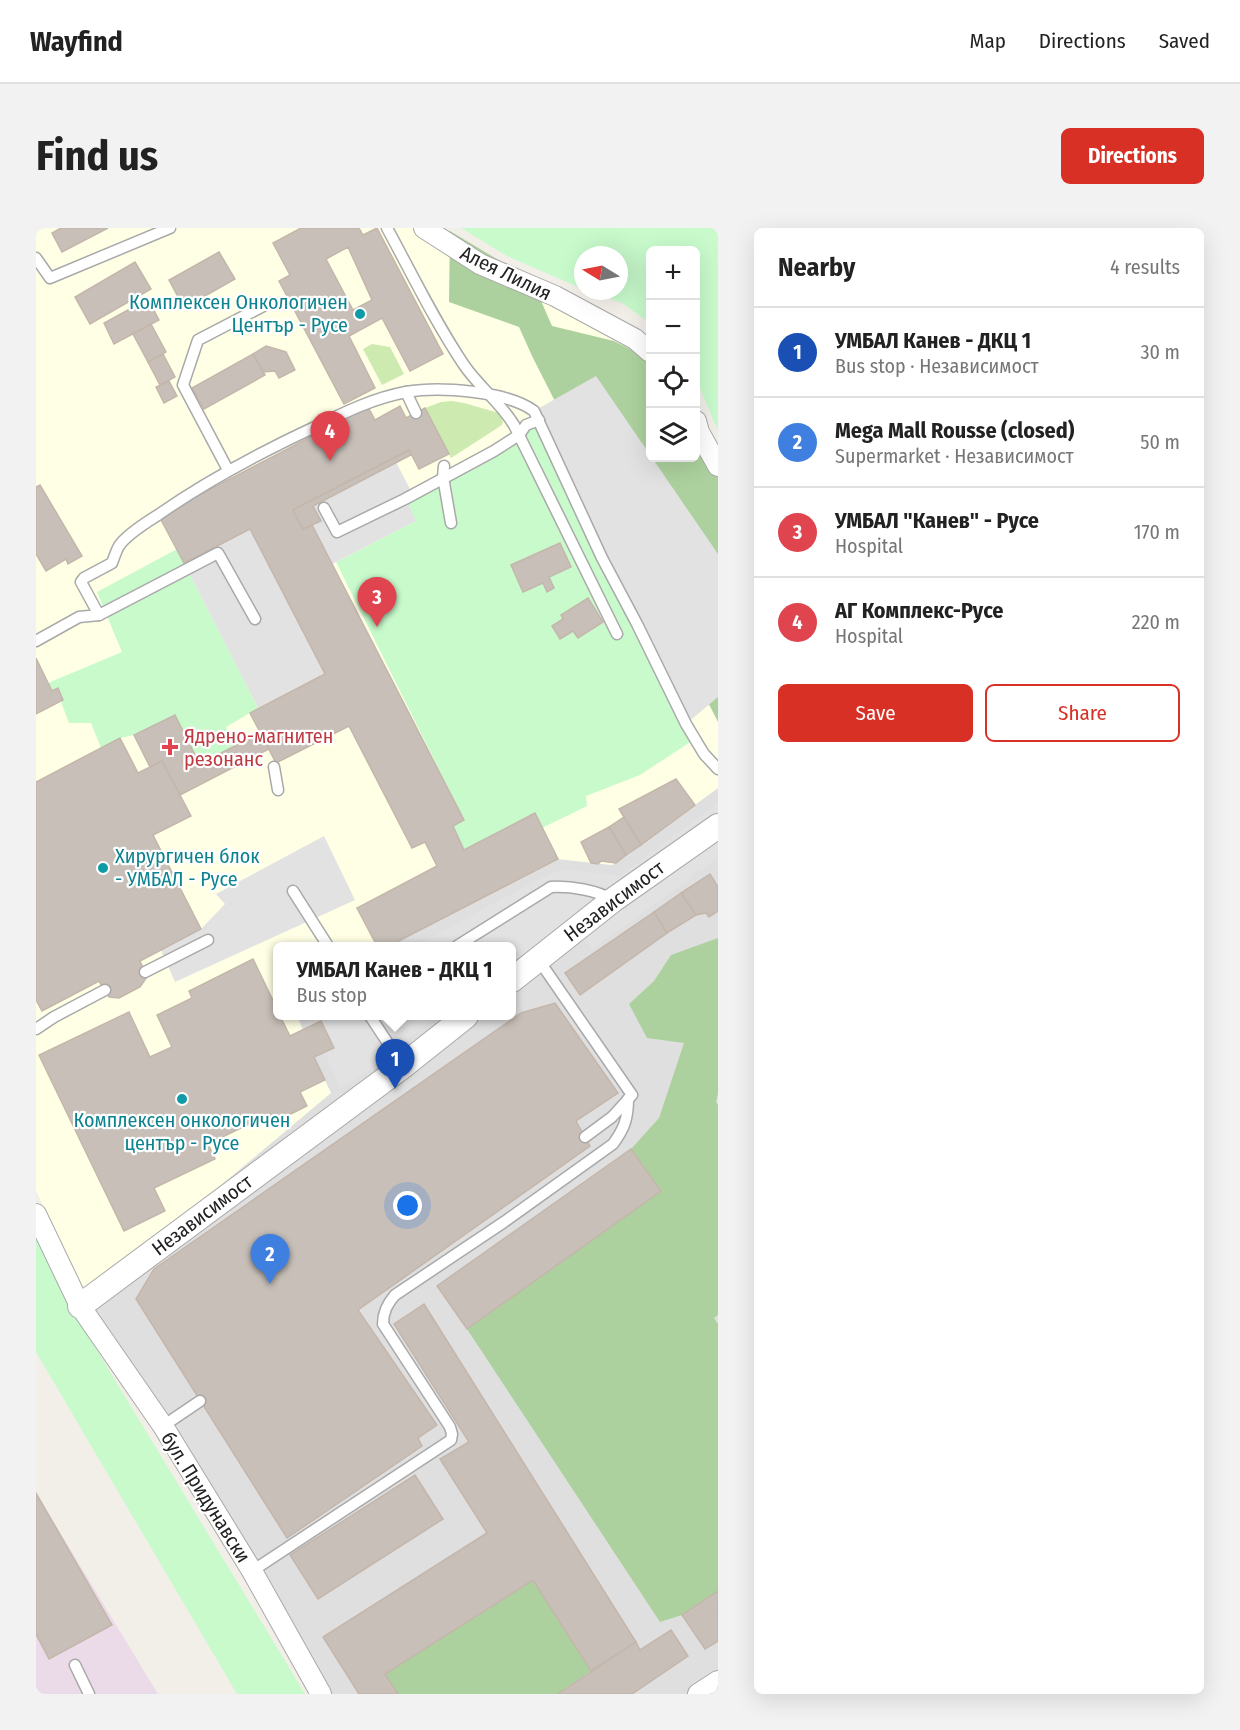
<!DOCTYPE html>
<meta charset="utf-8">
<style>
:root{--surface:#fff;--page:#f2f2f2;--text:#222;--muted:#767676;--line:#e0e0e0;--accent:#d93025}
body{margin:0;font-family:"Fira Sans Condensed",sans-serif;background:var(--page);color:var(--text)}
.controls{position:absolute;right:18px;top:18px;display:grid;overflow:hidden;border-radius:9px;box-shadow:0 6px 24px #0002}
.controls button{width:54px;height:54px;display:grid;place-items:center;padding:0;border:0;border-bottom:2px solid var(--line);background:var(--surface);color:var(--text);font:30px sans-serif}
.compass{position:absolute;left:538px;top:18px;width:54px;height:54px;border-radius:50%;background:var(--surface);box-shadow:0 6px 24px #0002;rotate:280deg}
.you{position:absolute;left:372px;top:978px;width:21px;height:21px;margin:-15px;border:4px solid #fff;border-radius:50%;background:#1a73e8;box-shadow:0 0 0 9px #1a73e833}
.badge{display:grid;place-items:center;width:39px;height:39px;border-radius:50%;background:var(--accent);color:#fff;font-size:20px;font-weight:700}
.pin{position:absolute;translate:-50% -50px;filter:drop-shadow(0 2px 3px #0008)}
.pin::after{content:'';position:absolute;top:32px;width:21px;height:18px;background:inherit;clip-path:polygon(0 0,100% 0,50% 100%)}
.popup{position:absolute;left:237px;top:714px;width:243px;height:78px;box-sizing:border-box;display:grid;place-content:center;border-radius:9px;background:var(--surface);filter:drop-shadow(0 2px 4px #0005);font-size:20px;white-space:nowrap;color:var(--muted)}
.popup b{font-size:22px;color:var(--text)}
.popup::after{content:'';position:absolute;left:50%;top:100%;margin-left:-12px;border:12px solid transparent;border-top-color:var(--surface)}
.list{margin:0;padding:0;list-style:none}
h2{display:flex;justify-content:space-between;align-items:center;height:78px;margin:0;padding:0 24px;font-size:26px}
h2 small{font-size:20px;font-weight:400;color:var(--muted)}
.list li{display:grid;grid-template-columns:39px 1fr auto;gap:18px;align-items:center;box-sizing:border-box;height:90px;padding:0 24px;border-top:2px solid var(--line)}
.list b{display:block;font-size:22px;white-space:nowrap}
.list p{margin:0;font-size:20px;white-space:nowrap;color:var(--muted)}
.list em{font-size:20px;font-style:normal;color:var(--muted)}
.actions{display:flex;gap:12px;padding:18px 24px}
.actions a{flex:1;padding:14px 0;border:2px solid var(--accent);border-radius:9px;text-align:center;font-size:21px;color:var(--accent)}
.actions .main{background:var(--accent);color:#fff}
.icon{flex:none;width:33px;height:33px;fill:none;stroke:currentColor;stroke-width:2;stroke-linecap:round;stroke-linejoin:round}
.map{position:relative;flex:none;width:682px;height:1466px;overflow:hidden;border-radius:9px}
header{display:flex;align-items:center;gap:36px;box-sizing:border-box;height:84px;padding:0 30px;background:var(--surface);border-bottom:2px solid var(--line)}
header strong{font-size:28px}
nav{display:flex;gap:33px;margin-inline-start:auto;font-size:21px}
.intro{display:flex;align-items:center;justify-content:space-between;box-sizing:border-box;height:144px;padding:0 36px}
h1{margin:0;font-size:42px}
.button{padding:15px 27px;border-radius:9px;background:var(--accent);color:#fff;font-size:21px;font-weight:700}
main{display:flex;gap:36px;padding:0 36px}
aside{flex:1;background:var(--surface);border-radius:9px;box-shadow:0 6px 24px #0002}
.map>svg:first-child{display:block}
</style>
<header>
<strong>Wayfind</strong>
<nav><a>Map</a><a>Directions</a><a>Saved</a></nav>
</header>
<div class="intro"><h1>Find us</h1><a class="button">Directions</a></div>
<main>
<div class="map">
<svg width="682" height="1466" viewBox="0 0 682 1466">
<rect width="100%" height="100%" fill="#f2efe9"/>
<!-- residential -->
<path fill="#e0dfdf" d="M682,560v906h-393l-241,-394 246,-207 -16,-36 19,-9 -30,-18 -6,-14h215v-70h-123l169,-87 54,6z"/>
<!-- industrial -->
<path fill="#ebdbe8" d="M0,1265l122,201h-122z"/>
<!-- education -->
<path fill="#ffffe5" d="M0,0h388l211,111 15,119h46l22,8v322l-106,77 -54,-6 -169,87h-111v70h19l6,14 31,18 -20,9 17,36 -247,207 -18,-48 -30,-61z"/>
<!-- grass -->
<g fill="#cdebb0">
<path d="M336,116l18,3 14,27 -22,11 -19,-36z"/>
<path d="M416,173l12,2 35,10 4,8 -1,4 -51,33 -26,-50 16,-6z"/>
</g>
<!-- forest -->
<g fill="#add19e">
<path d="M414,3l82,49 20,46 62,15 36,18v99h46v-28l22,43v249l-185,-364 -14,-31 -70,-25z"/>
<path d="M682,710v155l-2,9 2,3v210l-4,3 4,6v267l-36,24 -22,7 -193,-293 194,-138 -30,-42 28,-31 25,-75 -37,-5 -18,-34 25,-23 17,-26z"/>
<path d="M497,1352l58,91 -33,23h-160l-13,-20z"/>
</g>
<!-- park -->
<g fill="#c8facc">
<path d="M425,0h257v203l-22,-52v-129h-46v73l-28,-20 -33,-12h30v-36h-36v34l-76,-33z"/>
<path d="M499,194l160,317 -55,36 -54,21 1,10 -45,22 -7,-15 -71,37 -11,-24 11,-6 -128,-258 80,-41 -11,-22z"/>
<path d="M141,321l81,159 -32,19 8,19 -48,25 -4,-10 13,-7 -20,-39 -41,20 -14,3 -19,10 -10,-25h-22l-8,-21 2,-2 -5,-12 -6,3 -4,-8 74,-31 -25,-60z"/>
<path d="M0,1007l42,84 227,375h-68l-201,-342z"/>
</g>
<!-- parking -->
<g fill="#e2e2e2">
<path d="M560,148l122,178v143l-32,27 -152,-313z"/>
<path d="M360,234l17,33 -7,4 10,22 -84,43 -20,-39 8,-5 -7,-14z"/>
<path d="M214,301l75,145 -67,34 -74,-145z"/>
<path d="M682,575v54l-16,12 -7,2 -7,9 -96,69 -13,-21 45,-36 -21,-6 -5,7 -44,39 -42,30v-16h-97l120,-65 29,-12 56,7z"/>
<path d="M288,608l31,64 -180,82 -14,-32 40,-21 24,-25 -9,-10z"/>
<path d="M268,788h134l-23,17 -32,29 -43,26 -16,-36 -16,-24z"/>
</g>
<!-- building -->
<g fill="#c7bfb8" stroke="#c4b6ab" stroke-width="1.5" fill-rule="evenodd">
<path d="M25,0h47l-46,24 -10,-19z"/>
<path d="M265,0h58l4,7 14,-7 66,126 -33,17 -28,-53 -33,18 26,52 -31,16 -65,-123 11,-6 -17,-32zM312,19l24,53 -19,10 -27,-51z"/>
<path d="M183,24l16,27 -51,29 -15,-28z"/>
<path d="M99,34l16,27 -61,35 -15,-27z"/>
<path d="M112,71l11,21 -45,24 -10,-21z"/>
<path d="M115,96l15,28 -18,10 -15,-28z"/>
<path d="M230,118l20,6 9,18 -16,8 -4,-7 -12,1 -10,-18z"/>
<path d="M127,126l12,23 -15,8 -12,-23z"/>
<path d="M217,126l12,21 -61,34 -12,-21z"/>
<path d="M133,153l8,15 -13,7 -8,-16z"/>
<path d="M364,178l6,12 19,-10 24,46 -30,15 -10,-19 -116,60 10,19 9,-4 152,295 -11,6 11,24 71,-37 23,46 -169,87h-12l-20,-38 80,-42 -12,-24 -13,6 -63,-122 -73,37 -26,-50 75,-39 -75,-145 -66,34 -25,-47 209,-109 7,13z"/>
<path d="M373,222l2,5 -98,51 8,15 -18,8 -10,-19z"/>
<path d="M4,257l42,71 -14,8 -2,-5 -20,12 -10,-17v-67z"/>
<path d="M524,315l11,24 -22,10 5,11 -7,4 -4,-9 -20,9 -12,-27z"/>
<path d="M552,370l15,24 -25,16 -5,-7 -13,8 -8,-13 11,-7 -2,-4z"/>
<path d="M0,430l16,33 6,-3 5,12 -27,14z"/>
<path d="M139,487l20,40 -13,6 4,10 74,-38 9,16 -89,46 -18,-34 -12,6 -16,-32z"/>
<path d="M84,510l18,35 24,-12 29,55 -38,19 48,94 -61,32 7,16 -7,10 -21,11 -10,-1 -10,-16 -57,30 -6,-11v-218z"/>
<path d="M640,551l19,26 -54,40 -22,-36z"/>
<path d="M588,589l17,28 -15,10 -17,-28z"/>
<path d="M573,599l17,28 -10,8 -15,-2 -3,3 -7,-1 -10,-21z"/>
<path d="M674,646l8,13v24l-9,6 -3,-4 -10,2 -15,-22z"/>
<path d="M645,665l15,22 -29,18 -13,-21z"/>
<path d="M618,684l13,21 -87,62 -15,-22z"/>
<path d="M217,731l25,52v5h2l10,20 31,-15 13,27 -20,9 11,23 -25,12 7,14 -34,17 -3,-9 -62,30 7,15 -61,29 11,23 -41,20 -85,-176 90,-43 21,45 22,-10 -15,-32 35,-17 -3,-7z"/>
<path d="M519,775l63,90 -42,28 14,25 -232,164 79,115 -19,13 4,8 -135,92 -151,-239 18,-30 367,-256z"/>
<path d="M595,921l30,42 -194,138 -30,-43z"/>
<path d="M388,1076l212,338 -45,29 -58,-91 -148,94 13,20h-39l-36,-57 164,-104 -47,-74 29,-17 -75,-118z"/>
<path d="M379,1247l28,44 -125,80 -28,-44z"/>
<path d="M0,1265l76,132 -63,34 -13,-25z"/>
<path d="M682,1363v50l-13,8 -23,-34z"/>
<path d="M635,1402l17,26 -56,38h-74l78,-52 4,8z"/>
</g>
<g fill="none" stroke-linecap="round" stroke-linejoin="round">
<!-- service casing -->
<g stroke="#a9a9a9" stroke-width="13">
<g id="service">
<path d="M351,0c25,46 48,94 77,137 15,22 36,37 50,60l103,209"/>
<path d="M0,30l14,20 120,-50"/>
<path d="M370,164l10,21"/>
<path d="M408,238l-1,11 8,46"/>
<path d="M192,242l-45,-85 15,-45 71,-37"/>
<path d="M288,280l13,24 68,-33 89,-48 25,-16 7,-10 13,-5"/>
<path d="M63,387l-18,-33 3,-4 28,-15c2,-5 4,-12 7,-17 7,-11 28,-24 39,-31 50,-35 103,-63 159,-89 28,-14 57,-28 89,-34 33,-6 101,-1 128,19l68,147 35,66 49,100 18,30 14,15"/>
<path d="M0,413l43,-24 20,-2 119,-62 37,66"/>
<path d="M238,539l4,23"/>
<path d="M257,663l35,55"/>
<path d="M421,718l94,-59c20,-1 45,3 62,13"/>
<path d="M502,731l94,136 -20,22 -27,20"/>
<path d="M109,744l63,-32"/>
<path d="M334,788l33,50"/>
<path d="M0,801l18,-12 51,-27"/>
<path d="M127,1198l37,-25"/>
<path d="M216,1343l199,-131 1,-6 -2,-7 -67,-103c0,-12 4,-20 12,-29l109,-73 109,-78c11,-15 15,-25 15,-45"/>
<path d="M39,1437l14,29"/>
</g>
</g>
<!-- minor casing -->
<g stroke="#a9a9a9" stroke-width="22">
<g id="minor">
<path d="M388,0l56,36 75,32 80,43 15,13"/>
<path d="M660,193l3,11 19,34"/>
<path d="M0,986l44,92 83,120 89,145 69,123"/>
<path d="M662,1466l20,-13"/>
</g>
</g>
<!-- tertiary casing -->
<g stroke="#a9a9a9" stroke-width="26">
<g id="tertiary">
<path d="M476,752l101,-80 105,-74"/>
<path d="M44,1078l323,-240 63,-50"/>
</g>
</g>
<!-- service -->
<use href="#service" stroke="#fff" stroke-width="10"/>
<!-- minor -->
<use href="#minor" stroke="#fff" stroke-width="20"/>
<!-- tertiary -->
<use href="#tertiary" stroke="#fff" stroke-width="24"/>
</g>
<!-- markers -->
<g fill="#0f9aa8" stroke="#fff" stroke-width="2">
<circle cx="324" cy="86" r="6"/>
<circle cx="67" cy="640" r="6"/>
<circle cx="146" cy="871" r="6"/>
</g>
<path fill="#e0444e" stroke="#fff" stroke-width="2" d="M131 510h6v6h6v6h-6v6h-6v-6h-6v-6h6z"/>
<g text-anchor="middle" dominant-baseline="central" stroke-width="4.5" stroke-linejoin="round" paint-order="stroke">
<!-- street labels -->
<g font-size="20" fill="#222" stroke="#fff">
<text transform="translate(470 45) rotate(26)">Алея Лилия</text>
<text transform="translate(578 673) rotate(-37)">Независимост</text>
<text transform="translate(166 987) rotate(-37)">Независимост</text>
<text transform="translate(170 1269) rotate(58)">бул. Придунавски</text>
</g>
<!-- culture labels -->
<g font-size="20" fill="#0d838f" stroke="#fff" text-anchor="end">
<text x="312" y="74">Комплексен Онкологичен<tspan x="312" dy="23">Център - Русе</tspan></text>
<text x="79" y="628" text-anchor="start">Хирургичен блок<tspan x="79" dy="23">- УМБАЛ - Русе</tspan></text>
<text x="146" y="892" text-anchor="middle">Комплексен онкологичен<tspan x="146" dy="23">център - Русе</tspan></text>
</g>
<!-- health labels -->
<g font-size="20" fill="#be3a42" stroke="#fff" text-anchor="start">
<text x="148" y="508">Ядрено-магнитен<tspan x="148" dy="23">резонанс</tspan></text>
</g>
</g>
</svg>
<div class="controls">
<button>+</button>
<button>−</button>
<button><svg class="icon" aria-label="locate" viewBox="0 0 24 24"><circle cx="12" cy="12" r="6"/><path d="M12 2v4M12 18v4M2 12h4M18 12h4"/></svg></button>
<button><svg class="icon" aria-label="layers" viewBox="0 0 24 24"><path d="M12 4l9 5-9 5-9-5zM3 14l9 5 9-5"/></svg></button>
</div>
<svg class="compass" viewBox="-18 -18 36 36"><path d="M0-13l5 13h-10z" fill="#e53935"/><path d="M0 13l5-13h-10z" fill="#767676"/></svg>
<div class="you"></div>
<div class="pin badge" style="left:359px;top:861px;background:#1a4fb4">1</div>
<div class="popup"><b>УМБАЛ Канев - ДКЦ 1</b>Bus stop</div>
<div class="pin badge" style="left:234px;top:1056px;background:#3f7fe0">2</div>
<div class="pin badge" style="left:341px;top:399px;background:#e0444e">3</div>
<div class="pin badge" style="left:294px;top:233px;background:#e0444e">4</div>
</div>
<aside>
<h2>Nearby<small>4 results</small></h2>
<ul class="list">
<li><span class="badge" style="background:#1a4fb4">1</span><div><b>УМБАЛ Канев - ДКЦ 1</b><p>Bus stop · Независимост</p></div><em>30 m</em></li>
<li><span class="badge" style="background:#3f7fe0">2</span><div><b>Mega Mall Rousse (closed)</b><p>Supermarket · Независимост</p></div><em>50 m</em></li>
<li><span class="badge" style="background:#e0444e">3</span><div><b>УМБАЛ &quot;Канев&quot; - Русе</b><p>Hospital</p></div><em>170 m</em></li>
<li><span class="badge" style="background:#e0444e">4</span><div><b>АГ Комплекс-Русе</b><p>Hospital</p></div><em>220 m</em></li>
</ul>
<div class="actions"><a class="main">Save</a><a>Share</a></div>
</aside>
</main>
